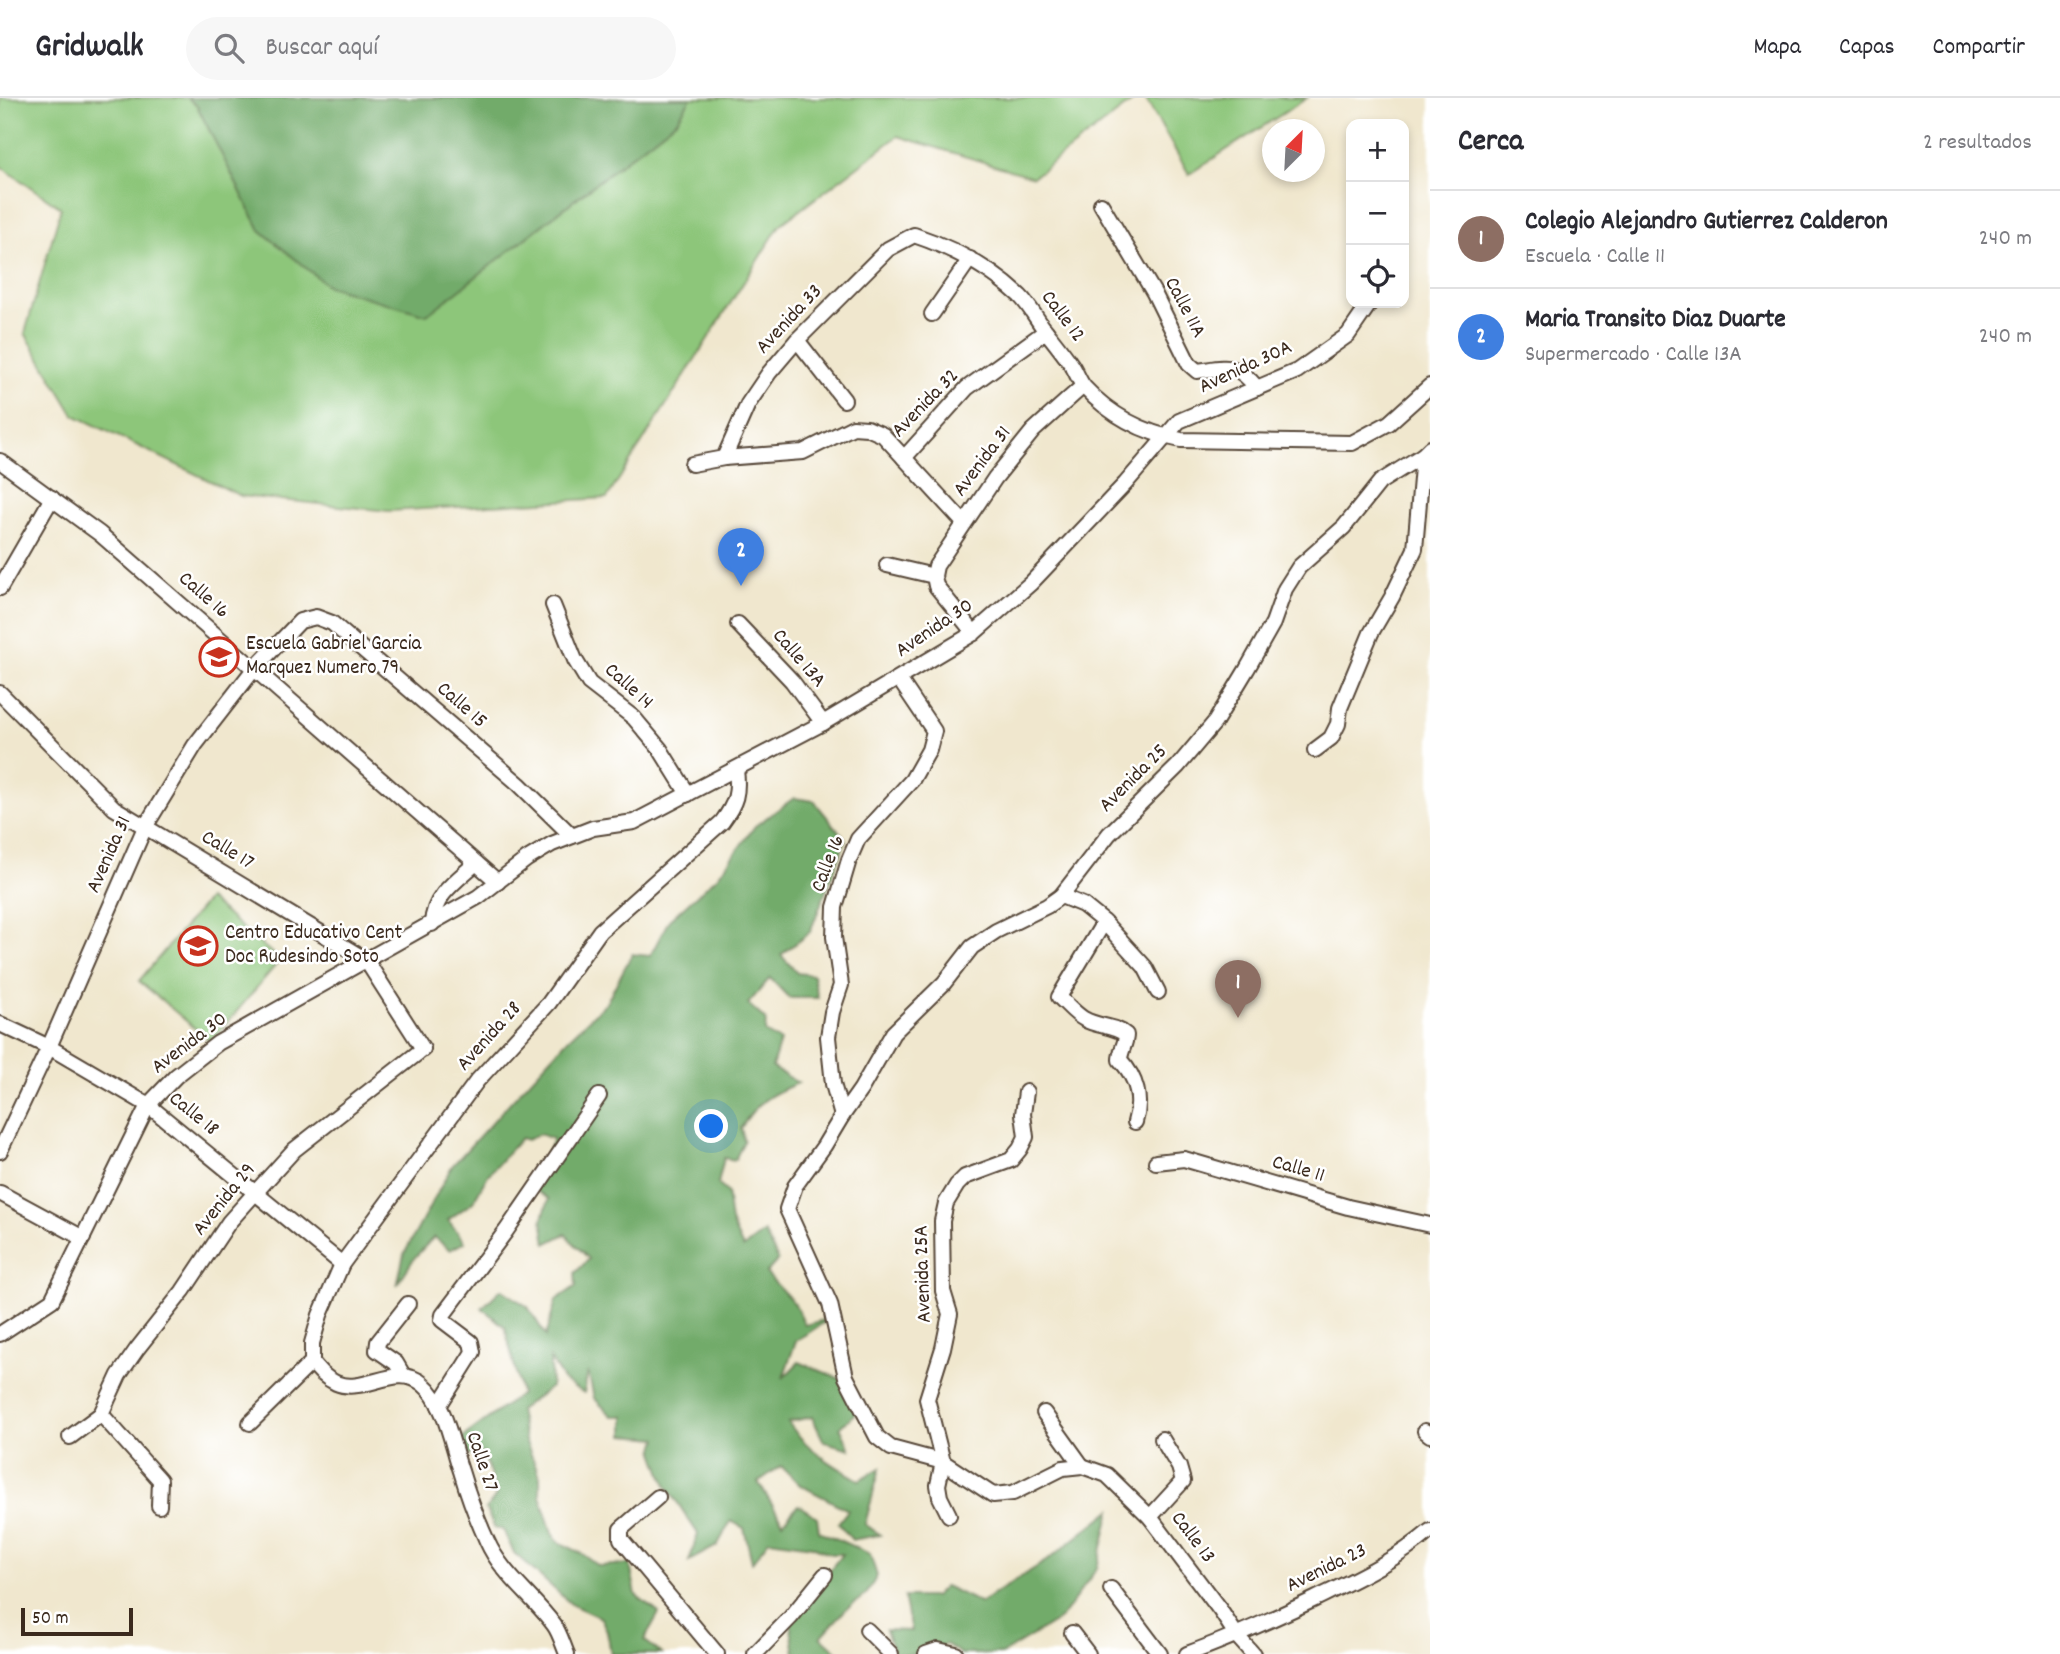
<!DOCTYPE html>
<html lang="es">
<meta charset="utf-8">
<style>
:root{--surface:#fff;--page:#f7f7f7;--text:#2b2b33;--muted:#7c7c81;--line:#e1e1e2;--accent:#c8321e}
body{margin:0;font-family:Dekko,sans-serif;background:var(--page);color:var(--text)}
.controls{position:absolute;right:21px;top:21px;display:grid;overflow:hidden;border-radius:14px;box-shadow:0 4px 10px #0003}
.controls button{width:63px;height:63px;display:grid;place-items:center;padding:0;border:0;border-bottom:2px solid var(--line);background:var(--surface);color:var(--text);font:35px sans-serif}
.compass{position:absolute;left:1262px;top:21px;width:63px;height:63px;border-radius:50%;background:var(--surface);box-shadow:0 4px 10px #0003;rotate:24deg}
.scale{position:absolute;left:21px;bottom:18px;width:112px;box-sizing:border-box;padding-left:7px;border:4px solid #3b2a1e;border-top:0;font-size:19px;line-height:24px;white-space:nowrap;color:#3b2a1e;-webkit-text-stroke:5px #fff;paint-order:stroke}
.you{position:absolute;left:712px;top:1029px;width:24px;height:24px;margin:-18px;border:5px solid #fff;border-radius:50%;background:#1a73e8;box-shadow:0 0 0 10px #1a73e833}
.badge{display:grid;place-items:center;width:46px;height:46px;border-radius:50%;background:var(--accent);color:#fff;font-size:23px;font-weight:700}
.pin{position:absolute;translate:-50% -58px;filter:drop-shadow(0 2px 4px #0008)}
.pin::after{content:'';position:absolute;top:37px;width:24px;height:21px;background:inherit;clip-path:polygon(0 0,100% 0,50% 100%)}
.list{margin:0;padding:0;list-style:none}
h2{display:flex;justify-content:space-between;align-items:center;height:91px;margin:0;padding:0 28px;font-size:30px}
h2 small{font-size:23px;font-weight:400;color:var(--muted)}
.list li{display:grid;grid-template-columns:46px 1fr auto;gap:21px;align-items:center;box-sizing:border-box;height:98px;padding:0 28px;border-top:2px solid var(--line)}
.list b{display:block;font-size:26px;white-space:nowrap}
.list p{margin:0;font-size:23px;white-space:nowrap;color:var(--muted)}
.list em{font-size:23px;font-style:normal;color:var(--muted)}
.icon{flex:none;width:38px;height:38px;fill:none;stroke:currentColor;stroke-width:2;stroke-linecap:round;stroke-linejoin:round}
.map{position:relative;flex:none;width:1430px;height:1556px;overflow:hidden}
header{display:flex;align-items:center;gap:42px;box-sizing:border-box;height:98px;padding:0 35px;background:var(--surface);border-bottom:2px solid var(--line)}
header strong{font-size:33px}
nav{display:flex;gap:38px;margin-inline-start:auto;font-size:24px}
.search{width:490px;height:63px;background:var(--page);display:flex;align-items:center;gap:18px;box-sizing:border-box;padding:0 24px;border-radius:38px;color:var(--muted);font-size:26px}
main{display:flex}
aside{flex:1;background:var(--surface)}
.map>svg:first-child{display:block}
</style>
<header>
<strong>Gridwalk</strong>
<div class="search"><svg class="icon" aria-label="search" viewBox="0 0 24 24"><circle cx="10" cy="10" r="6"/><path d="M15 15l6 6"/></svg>Buscar aquí</div>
<nav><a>Mapa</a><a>Capas</a><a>Compartir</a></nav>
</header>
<main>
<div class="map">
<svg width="1430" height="1556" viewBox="0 0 1430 1556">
<rect width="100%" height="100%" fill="#fff"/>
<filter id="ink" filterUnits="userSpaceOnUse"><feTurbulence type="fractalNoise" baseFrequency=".0143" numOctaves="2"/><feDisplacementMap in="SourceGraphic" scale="14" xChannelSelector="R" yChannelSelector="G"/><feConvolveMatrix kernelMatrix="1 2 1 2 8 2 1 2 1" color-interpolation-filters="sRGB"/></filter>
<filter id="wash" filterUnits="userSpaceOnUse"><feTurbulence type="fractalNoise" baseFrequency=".00686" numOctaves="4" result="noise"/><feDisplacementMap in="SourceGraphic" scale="28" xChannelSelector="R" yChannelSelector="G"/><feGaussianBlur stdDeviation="1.57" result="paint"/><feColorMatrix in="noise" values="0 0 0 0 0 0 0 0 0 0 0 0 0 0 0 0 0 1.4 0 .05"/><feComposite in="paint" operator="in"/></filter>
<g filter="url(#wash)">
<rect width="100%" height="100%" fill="#f0e7ce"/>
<!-- green -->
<g fill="#8dc67a" stroke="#64784c" stroke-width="2">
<path d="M0,0h188l9,8 480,14 14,-22h446l-104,79 -135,-41 -118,89 -173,273 -218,13 -148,-15 -167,-81 -49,-82 36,-125 -61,-42z"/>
<path d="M1145,0h162l-118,76z"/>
<path d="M208,801l72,61 -69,82 -72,-61z"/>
</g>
<!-- forest -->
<g fill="#72ab6a" stroke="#566a44" stroke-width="2">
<path d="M188,0h503l-14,22 -250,195 -99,-29 -68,-56 -63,-124z"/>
<path d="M794,700l20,3 32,39 -36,92 -29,23 16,18 16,2 5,23h-29l-19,-20 -22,26 18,16 -1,12 15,9 -8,26 26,16c-27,11 -42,19 -57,45l3,13 -9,19 -11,-2 -6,26 9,8 4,30 12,26 21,-16 14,28 -12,13 29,31 10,21 26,-7 -35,23 -13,37 16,-16 42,17 16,33 -17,15 10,22 -26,-7 -12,-25 -24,5c18,27 43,42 71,58l21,-12 -15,56 15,11 -28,5 -14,-17 10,-13 -48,-25 -19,-19 -23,16 25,40 15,-17 19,12 2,14 51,23 7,22 -11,19 -19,13 -26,29 19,17h-45l-5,-32 52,-68h-11l-19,-8 -43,-6 -17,22 -8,-34 -13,-7 -14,25 -28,15 9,-27 -32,-49 -12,-33 4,-14 -34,-3v-19h-12l-18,-18 -6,-27 -4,22 -20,-12 -14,-22 1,28 -32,23 6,30 15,36v19l12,38 5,8 24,12 18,13 31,-2 6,31 23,18 -15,27 18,14h-51l-4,-23 -6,-13 -29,-13 -58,-52 -11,-23 -9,-2 -8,-19 11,-14 -14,-42 -19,3 -1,-19 58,-43 -16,-67 -23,-19 19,-19 27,18 18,29 10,-36 20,-14 -1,-13 14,-14 -24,-25 -19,10 -4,-24 7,-21 -17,-11 21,-49 -14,-5 -12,6 -6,-2 -33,37 -15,27 -25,18 17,22 -15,8 -16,-13 -19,20 -18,28 7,-31 48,-88 117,-128 37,-35 26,-49 18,2 19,-36 49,-44 37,-50z"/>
<path d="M1111,1412l-14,58 -36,50 -59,36h-41l-15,-10 -28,10h-24l-8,-24 25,1 -7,-34h30l11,-11 35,17 69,-44z"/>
</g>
</g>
<g filter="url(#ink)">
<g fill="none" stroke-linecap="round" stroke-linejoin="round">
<!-- minor casing -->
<g stroke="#564638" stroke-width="18">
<g id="minor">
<path d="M1101,106l53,89 35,71 8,7c31,-4 39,-9 60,17"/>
<path d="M932,216l38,-55"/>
<path d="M797,242l47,60"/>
<path d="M724,360l24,-54 21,-31 28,-33 91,-91 26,-14c39,13 76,33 106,61 8,8 15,20 22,30 10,13 20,25 29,38 5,7 8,17 13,23 26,28 60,46 97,53l171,3 37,-20 41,-37"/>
<path d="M904,360l63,-70 79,-57"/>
<path d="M0,363l100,73 398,348"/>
<path d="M692,366l32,-6 79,-6 50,-25 14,1 16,7 81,88"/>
<path d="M887,467l47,11 2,10 38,47"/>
<path d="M934,478l2,-10 59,-88 38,-47 50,-45"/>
<path d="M0,490l52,-90"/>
<path d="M553,507l22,55 14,23 45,35 26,31 28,45"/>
<path d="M738,526l54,57 31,42"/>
<path d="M0,595l114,115 252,152 57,89 -129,101 -39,43 -26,29 -46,69 -46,58 -18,26 -18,39"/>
<path d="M1315,652l16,-12 7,-14 2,-16 31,-75 21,-36 23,-48 8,-94"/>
<path d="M1061,798l22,9 21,17 41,45 13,25"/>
<path d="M1104,824l-45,75c8,7 16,17 25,22 13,8 31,6 42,16 0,9 -6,16 -6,25 17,18 22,40 15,62"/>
<path d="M432,826c1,-28 24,-43 44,-61"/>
<path d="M0,926l49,23 99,58 194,159"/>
<path d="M842,1018l-9,-32 -5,-47 4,-25 9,-27 -7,-48 1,-30 14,-47 9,-21 54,-59 17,-30 5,-19 -35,-52"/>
<path d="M0,1053l49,-104 96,-220 50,-82 59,-76 46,-48 16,-4 16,6 187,161 53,52"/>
<path d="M1156,1064l28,-3 164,48 82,18"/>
<path d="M0,1095l83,45"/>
<path d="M0,1236l52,-34 96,-195 28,-29 42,-33 260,-146 49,-38 25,-15 41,-16 41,-6 189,-99 151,-90 57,-50 94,-99 54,-63 118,-50 51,-36 22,-32"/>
<path d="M312,1264v-19l8,-28 22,-51 135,-183 72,-78 51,-72 122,-109c14,-19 17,-29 14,-52"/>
<path d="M312,1264c7,9 13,16 24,21 28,12 61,-21 87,1 22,18 29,61 38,87 7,24 16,48 26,70 15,34 46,55 67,84 6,8 9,20 13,29"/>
<path d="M403,1277l-7,-12 -19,-13 1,-8 30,-38"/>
<path d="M439,1308l34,-54 -2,-10 -29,-22 1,-5 63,-84 93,-135"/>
<path d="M1044,1315l38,53"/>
<path d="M101,1316l59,66 -1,26"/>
<path d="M250,1325l62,-61"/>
<path d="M1425,1333l5,4"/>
<path d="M70,1339l31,-23"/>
<path d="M658,1399l-37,32v10l96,115"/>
<path d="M949,1417l-9,-18 -2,-12 5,-23 -16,-63 16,-51 7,-34 -7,-23 -1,-70 4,-18 11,-18 8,-8 46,-17 9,-11 6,-12 -3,-23 3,-22"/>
<path d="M1150,1419l33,-36 -4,-14 -17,-28"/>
<path d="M1111,1491l49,65"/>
<path d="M867,1532l24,24"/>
<path d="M1072,1535l16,21"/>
<path d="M755,1556l36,-37 34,-42"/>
<path d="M926,1556l12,-4 18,4"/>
<path d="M1187,1556c44,-16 86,-35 128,-55 41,-20 80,-38 115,-68"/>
<path d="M1253,1556l-16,-18 -17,-26 -70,-93 -43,-42 -25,-9 -19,2 -50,25 -20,2 -50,-33 -52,-14 -14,-11 -31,-60 -16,-73 -43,-95 8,-23 29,-40 18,-30 19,-27 32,-56 51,-50 28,-36 24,-16 51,-25 14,-10 48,-62 69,-68 37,-44 32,-53 26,-46 12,-34 14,-22 45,-40 36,-45 43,-27 7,-7"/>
</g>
</g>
<!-- minor -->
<use href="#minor" stroke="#fff" stroke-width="14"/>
</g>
</g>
<!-- icons -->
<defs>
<g id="school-ring" transform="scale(2.0125)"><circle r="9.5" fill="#fff" stroke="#c8321e" stroke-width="1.5"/><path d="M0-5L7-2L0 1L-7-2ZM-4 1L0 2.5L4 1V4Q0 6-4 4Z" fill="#c8321e"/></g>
</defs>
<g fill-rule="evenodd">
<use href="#school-ring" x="219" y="559"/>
<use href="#school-ring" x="198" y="848"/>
</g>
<g text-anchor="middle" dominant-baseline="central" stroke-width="5" stroke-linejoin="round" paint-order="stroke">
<!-- street labels -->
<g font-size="21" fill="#3b2a1e" stroke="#fff">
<text transform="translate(1184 210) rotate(62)">Calle 11A</text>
<text transform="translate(1062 219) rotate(53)">Calle 12</text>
<text transform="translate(790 222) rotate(-47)">Avenida 33</text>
<text transform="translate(1246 270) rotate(-25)">Avenida 30A</text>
<text transform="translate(926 306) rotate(-46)">Avenida 32</text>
<text transform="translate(983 364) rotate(-53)">Avenida 31</text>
<text transform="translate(203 498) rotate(41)">Calle 16</text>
<text transform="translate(935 531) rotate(-34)">Avenida 30</text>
<text transform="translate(798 561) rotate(49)">Calle 13A</text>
<text transform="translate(628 589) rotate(42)">Calle 14</text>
<text transform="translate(461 608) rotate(41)">Calle 15</text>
<text transform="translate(1134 681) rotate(-45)">Avenida 25</text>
<text transform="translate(227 753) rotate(31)">Calle 17</text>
<text transform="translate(110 757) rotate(-66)">Avenida 31</text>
<text transform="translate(829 766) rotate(-69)">Calle 16</text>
<text transform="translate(490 939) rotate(-48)">Avenida 28</text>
<text transform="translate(190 946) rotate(-37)">Avenida 30</text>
<text transform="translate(193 1017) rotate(39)">Calle 18</text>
<text transform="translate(1298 1072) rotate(16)">Calle 11</text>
<text transform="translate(225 1102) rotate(-51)">Avenida 29</text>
<text transform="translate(924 1176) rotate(-92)">Avenida 25A</text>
<text transform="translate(481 1364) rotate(71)">Calle 27</text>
<text transform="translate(1192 1440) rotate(53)">Calle 13</text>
<text transform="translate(1327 1471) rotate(-26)">Avenida 23</text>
</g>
<!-- poi labels -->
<g font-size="21" fill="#3b2a1e" stroke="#fff" text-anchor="start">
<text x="246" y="547">Escuela Gabriel Garcia<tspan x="246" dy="24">Marquez Numero 79</tspan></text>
<text x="225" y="836">Centro Educativo Cent<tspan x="225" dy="24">Doc Rudesindo Soto</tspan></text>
</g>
</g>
</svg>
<div class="controls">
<button>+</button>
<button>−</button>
<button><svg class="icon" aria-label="locate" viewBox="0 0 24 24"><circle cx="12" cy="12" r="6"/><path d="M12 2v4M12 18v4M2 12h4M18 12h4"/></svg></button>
</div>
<svg class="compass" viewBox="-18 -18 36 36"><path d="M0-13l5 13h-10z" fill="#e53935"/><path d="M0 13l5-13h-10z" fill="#7c7c81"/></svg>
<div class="scale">50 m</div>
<div class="you"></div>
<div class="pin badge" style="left:1238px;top:920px;background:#8d6e63">1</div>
<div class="pin badge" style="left:741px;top:488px;background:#3f7fe0">2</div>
</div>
<aside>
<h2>Cerca<small>2 resultados</small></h2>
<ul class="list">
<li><span class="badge" style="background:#8d6e63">1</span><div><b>Colegio Alejandro Gutierrez Calderon</b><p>Escuela · Calle 11</p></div><em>240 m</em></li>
<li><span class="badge" style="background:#3f7fe0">2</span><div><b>Maria Transito Diaz Duarte</b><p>Supermercado · Calle 13A</p></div><em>240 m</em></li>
</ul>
</aside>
</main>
